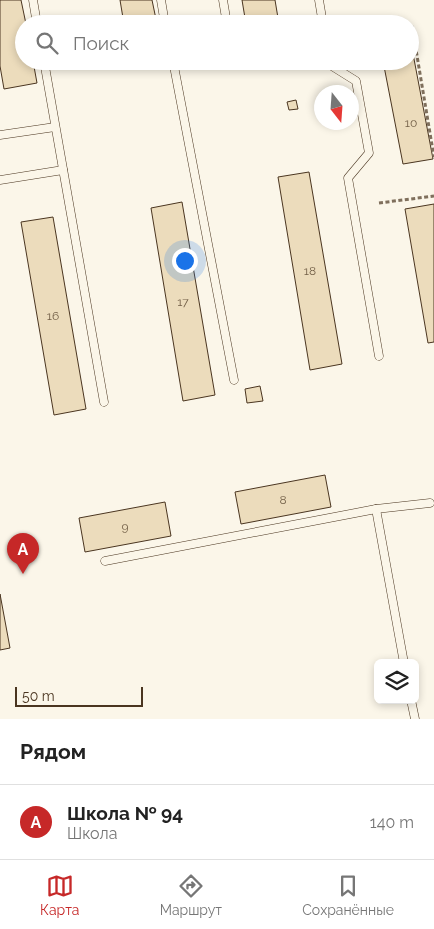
<!DOCTYPE html>
<html lang="ru">
<meta charset="utf-8">
<style>
:root{--surface:#fff;--page:#f6f6f6;--text:#222;--muted:#767676;--line:#e0e0e0;--accent:#c62828}
body{margin:0;font-family:Raleway,sans-serif;background:var(--page);color:var(--text)}
.controls{position:absolute;right:15px;bottom:15px;display:grid;overflow:hidden;border-radius:8px;box-shadow:0 2px 8px #0003}
.controls button{width:45px;height:45px;display:grid;place-items:center;padding:0;border:0;border-bottom:1px solid var(--line);background:var(--surface);color:var(--text);font:25px sans-serif}
.compass{position:absolute;left:314px;top:85px;width:45px;height:45px;border-radius:50%;background:var(--surface);box-shadow:0 2px 8px #0003;rotate:163deg}
.scale{position:absolute;left:15px;bottom:12px;width:128px;box-sizing:border-box;padding-left:5px;border:2px solid #4a3520;border-top:0;font-size:14px;line-height:18px;white-space:nowrap;color:#4a3520;-webkit-text-stroke:4px #fbf6e9;paint-order:stroke}
.you{position:absolute;left:184px;top:260px;width:18px;height:18px;margin:-12px;border:4px solid #fff;border-radius:50%;background:#1a73e8;box-shadow:0 0 0 8px #1a73e833}
.badge{display:grid;place-items:center;width:32px;height:32px;border-radius:50%;background:var(--accent);color:#fff;font-size:16px;font-weight:700}
.pin{position:absolute;translate:-50% -41px;filter:drop-shadow(0 1px 2px #0008)}
.pin::after{content:'';position:absolute;top:26px;width:18px;height:15px;background:inherit;clip-path:polygon(0 0,100% 0,50% 100%)}
.list{margin:0;padding:0;list-style:none}
h2{display:flex;justify-content:space-between;align-items:center;height:65px;margin:0;padding:0 20px;font-size:21px}
h2 small{font-size:16px;font-weight:400;color:var(--muted)}
.list li{display:grid;grid-template-columns:32px 1fr auto;gap:15px;align-items:center;box-sizing:border-box;height:75px;padding:0 20px;border-top:1px solid var(--line)}
.list b{display:block;font-size:19px;white-space:nowrap}
.list p{margin:0;font-size:16px;white-space:nowrap;color:var(--muted)}
.list em{font-size:16px;font-style:normal;color:var(--muted)}
.icon{flex:none;width:28px;height:28px;fill:none;stroke:currentColor;stroke-width:2;stroke-linecap:round;stroke-linejoin:round}
.map{position:relative;flex:none;width:434px;height:719px;overflow:hidden}
.search{position:absolute;background:var(--surface);box-shadow:0 2px 8px #0003;left:15px;right:15px;top:15px;height:55px;display:flex;align-items:center;gap:12px;box-sizing:border-box;padding:0 18px;border-radius:28px;color:var(--muted);font-size:19px}
.sheet{height:140px;background:var(--surface)}
nav{display:flex;justify-content:space-around;align-items:center;box-sizing:border-box;height:70px;border-top:1px solid var(--line);background:var(--surface);font-size:14px;color:var(--muted)}
nav a{display:grid;justify-items:center;gap:2px}
nav .on{color:var(--accent)}
.map>svg:first-child{display:block}
</style>
<div class="map">
<svg width="434" height="719" viewBox="0 0 434 719">
<rect width="100%" height="100%" fill="#fbf6e9"/>
<!-- building -->
<g fill="#ecdcbc" stroke="#4a3520">
<path d="M0,0h21l5,24h-2v37h9l4,22 -33,6 -4,-23z"/>
<path d="M120,0h32l5,24h-33z"/>
<path d="M242,0h33l4,24h-33z"/>
<path d="M410,38l23,121 -30,5 -20,-103h27z"/>
<path d="M131,61h33v1l-32,5z"/>
<path d="M296,100l2,9 -9,1 -2,-8z"/>
<path d="M309,172l33,192 -32,6 -32,-193z"/>
<path d="M182,202l33,193 -32,6 -32,-193z"/>
<path d="M434,204v138l-6,1 -23,-134z"/>
<path d="M53,217l33,192 -32,6 -33,-193z"/>
<path d="M260,386l3,15 -16,2 -2,-14z"/>
<path d="M325,475l6,32 -90,17 -6,-32z"/>
<path d="M165,502l6,34 -86,16 -6,-34z"/>
<path d="M0,594l10,54 -10,2z"/>
</g>
<g fill="none" stroke-linecap="round" stroke-linejoin="round">
<!-- service casing -->
<g stroke="#4a3520" stroke-width="9">
<g id="service">
<path d="M33,0l4,24"/>
<path d="M161,0l4,24"/>
<path d="M223,0l4,24"/>
<path d="M319,0l4,24"/>
<path d="M44,61l60,341"/>
<path d="M173,61l61,319"/>
<path d="M331,61l1,5 24,15 13,72 -21,25 31,178"/>
<path d="M0,135l55,-8"/>
<path d="M0,180l63,-10"/>
<path d="M376,509l28,154"/>
<path d="M105,561l271,-52 54,-6"/>
<path d="M411,700l4,19"/>
</g>
</g>
<!-- path -->
<g stroke="#7f6f5c" stroke-width="3" stroke-dasharray="4 2.5" stroke-linecap="butt">
<path d="M412,26l22,131"/>
<path d="M379,203l55,-7"/>
</g>
<!-- service -->
<use href="#service" stroke="#fbf6e9" stroke-width="8"/>
</g>
<g text-anchor="middle" dominant-baseline="central" stroke-width="4" stroke-linejoin="round" paint-order="stroke">
<!-- number labels -->
<g font-size="12" fill="#725f47">
<text x="411" y="123">10</text>
<text x="310" y="271">18</text>
<text x="183" y="302">17</text>
<text x="53" y="316">16</text>
<text x="283" y="500">8</text>
<text x="125" y="527">9</text>
</g>
</g>
</svg>
<div class="controls">
<button><svg class="icon" aria-label="layers" viewBox="0 0 24 24"><path d="M12 4l9 5-9 5-9-5zM3 14l9 5 9-5"/></svg></button>
</div>
<svg class="compass" viewBox="-18 -18 36 36"><path d="M0-13l5 13h-10z" fill="#e53935"/><path d="M0 13l5-13h-10z" fill="#767676"/></svg>
<div class="scale">50 m</div>
<div class="you"></div>
<div class="pin badge" style="left:23px;top:574px">A</div>
<div class="search"><svg class="icon" aria-label="search" viewBox="0 0 24 24"><circle cx="10" cy="10" r="6"/><path d="M15 15l6 6"/></svg>Поиск</div>
</div>
<section class="sheet">
<h2>Рядом<small></small></h2>
<ul class="list">
<li><span class="badge">A</span><div><b>Школа № 94</b><p>Школа</p></div><em>140 m</em></li>
</ul>
</section>
<nav>
<a class="on"><svg class="icon" aria-label="map" viewBox="0 0 24 24"><path d="M3 6l6-2 6 2 6-2v14l-6 2-6-2-6 2zM9 4v14M15 6v14"/></svg>Карта</a>
<a><svg class="icon" aria-label="directions" viewBox="0 0 24 24"><path d="M12 3l9 9-9 9-9-9zM9 14v-3h6M13 9l2 2-2 2"/></svg>Маршрут</a>
<a><svg class="icon" aria-label="saved" viewBox="0 0 24 24"><path d="M7 4h10v16l-5-4-5 4z"/></svg>Сохранённые</a>
</nav>
